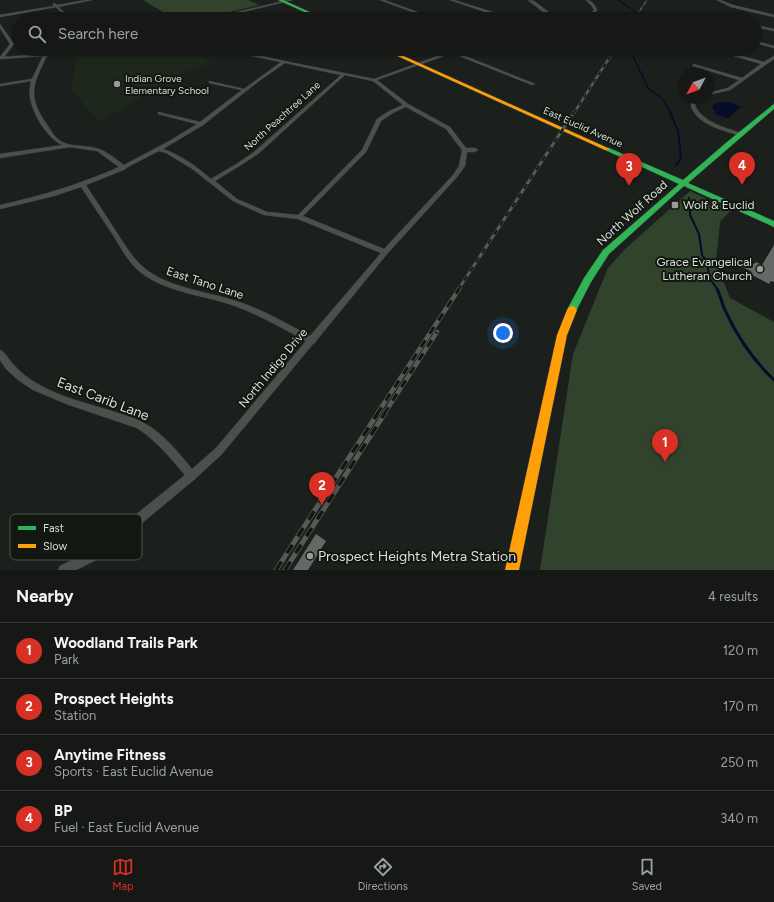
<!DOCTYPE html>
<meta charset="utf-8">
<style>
:root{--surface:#151815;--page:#222522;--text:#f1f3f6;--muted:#9da0a0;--line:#343734;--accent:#d93025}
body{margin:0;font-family:Figtree,sans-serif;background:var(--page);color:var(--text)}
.compass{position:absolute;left:678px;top:68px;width:36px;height:36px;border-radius:50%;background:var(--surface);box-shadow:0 1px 3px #0004;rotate:229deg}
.you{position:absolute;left:503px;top:333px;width:14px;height:14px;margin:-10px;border:3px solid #fff;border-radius:50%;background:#1a73e8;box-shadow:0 0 0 6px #1a73e833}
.badge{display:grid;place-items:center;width:26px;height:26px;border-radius:50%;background:var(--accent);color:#fff;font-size:13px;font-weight:700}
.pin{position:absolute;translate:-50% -33px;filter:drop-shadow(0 1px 2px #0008)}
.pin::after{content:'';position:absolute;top:21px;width:14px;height:12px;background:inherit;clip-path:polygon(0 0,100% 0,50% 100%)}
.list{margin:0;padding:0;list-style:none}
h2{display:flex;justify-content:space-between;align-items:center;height:52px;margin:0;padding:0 16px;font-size:17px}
h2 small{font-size:13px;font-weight:400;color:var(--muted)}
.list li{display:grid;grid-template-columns:26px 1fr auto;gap:12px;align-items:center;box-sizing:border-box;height:56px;padding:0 16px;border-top:1px solid var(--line)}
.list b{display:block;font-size:15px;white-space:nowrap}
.list p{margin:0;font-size:13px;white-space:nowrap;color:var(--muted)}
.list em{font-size:13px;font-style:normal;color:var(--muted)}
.icon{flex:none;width:22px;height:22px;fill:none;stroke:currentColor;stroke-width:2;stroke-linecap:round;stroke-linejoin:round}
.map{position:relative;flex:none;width:774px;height:570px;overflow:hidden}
.search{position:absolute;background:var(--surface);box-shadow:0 1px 3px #0004;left:12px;right:12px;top:12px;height:44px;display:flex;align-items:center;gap:10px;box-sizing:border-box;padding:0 14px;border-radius:22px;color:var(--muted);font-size:15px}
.sheet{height:276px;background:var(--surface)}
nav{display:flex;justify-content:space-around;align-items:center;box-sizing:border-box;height:56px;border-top:1px solid var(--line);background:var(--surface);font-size:11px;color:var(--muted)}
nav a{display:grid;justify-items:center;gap:2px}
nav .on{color:var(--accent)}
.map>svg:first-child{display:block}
</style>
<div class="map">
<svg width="774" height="570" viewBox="0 0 774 570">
<rect width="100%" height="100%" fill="#1c201c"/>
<!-- built -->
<path fill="#1e271b" d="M90,49h101l21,14 -26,8 -16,8 -71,43 -28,-33 7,-37z"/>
<!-- green -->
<g fill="#31432c">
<path d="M143,0h105l11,5 -59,14h-25z"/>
<path d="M690,191l41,19 -11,12 -4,40 14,36 44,24v248h-234l33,-216 35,-86 17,-19z"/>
</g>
<!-- water -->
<path fill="#060c2b" d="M731,102l10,5 -13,11 -12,-3 -4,-9 4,-3z"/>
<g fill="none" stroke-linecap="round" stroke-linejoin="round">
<!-- stream-far3 -->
<g stroke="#060c2b" stroke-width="1">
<path d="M618,0l18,12"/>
<path d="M645,15v4"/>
</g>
<!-- stream-far2 -->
<path stroke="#060c2b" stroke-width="1.5" d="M635,49l-3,5 16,34 15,11 8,14"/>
<!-- stream-far1 -->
<g stroke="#060c2b" stroke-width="2">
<path d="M670,112l8,19 3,28 -5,6"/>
<path d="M689,198l1,17 9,19 3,21 4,5 4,19 8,11"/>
</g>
<!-- stream -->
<path stroke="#060c2b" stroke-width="3" d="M717,289c4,7 5,16 9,23 12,26 27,48 48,68"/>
</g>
<!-- building -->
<g fill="#656965">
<path d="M774,245v37l-3,-1 -2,3 -19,-10 2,-2 -16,-8 5,-6 13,6 2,-2 6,3z"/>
<path d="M316,534l10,7 -18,29h-15z"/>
</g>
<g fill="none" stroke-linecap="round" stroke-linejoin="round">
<!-- street casing -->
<g stroke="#393c38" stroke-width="1">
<g id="street">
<path d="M86,0h6l-34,7 14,12h-4l-12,-12 -56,10v-2l54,-9 -1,-2 1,-1 3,2z"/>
<path d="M288,0h5l-80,19h-6z"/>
<path d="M380,0h4l53,19h-5z"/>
<path d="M450,0h4l45,14 6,5h-4l-4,-3z"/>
<path d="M528,0l6,1 24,18 -7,-1z"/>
<path d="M586,0c6,0 9,5 11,10l-7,9h-4l8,-9 -2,-4z"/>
<path d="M717,0h3l13,5 41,10v2l-43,-10z"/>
<path d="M313,14l1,2 -15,3h-6z"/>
<path d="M713,15l15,3 1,1 -17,-2z"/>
<path d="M0,24l14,20 -10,13 42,-3 27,-5h8l-34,7c-15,29 -20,41 1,70 4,6 7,12 14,16 10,5 22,3 33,6 11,2 20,11 29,17l47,-25 26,-16 -39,-10v-2l42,10 42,-32 -33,-7v-2l35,8 37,-27 -30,-6 -16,-7h5l13,5 31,7 90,18 83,-30h5l-7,3 80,32 -3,1 -80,-32 -75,27 31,24 42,23 16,21h9l3,2 -3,2h-8l-2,14 -8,11 -70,77 -71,87 -1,2 -2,1 -91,110 -27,25 -95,79 -24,12h-18l2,-4 32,-16 93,-75c-15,-17 -28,-34 -48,-47l-68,-23 -36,-15 -15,-10 -12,-11 -6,-9v-10c6,2 9,11 14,15 7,8 15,14 24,19 24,14 52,20 77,28 10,3 20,6 29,11 20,11 34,29 48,46l24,-21 90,-107c-23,-12 -46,-26 -71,-35 -31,-11 -68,-13 -95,-34 -12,-10 -19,-24 -27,-37 -11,-16 -21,-32 -32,-48l-27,9 -54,13v-4c41,-9 81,-21 119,-38l-22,-16 -27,-4 -70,11v-4l63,-9c-15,-5 -31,-32 -33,-48 -1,-5 0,-10 1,-16l-31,5v-2l32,-5 11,-23 -43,3v-2l10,-13 -10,-16zM285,63l56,12 -87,77 -16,11 -27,16c-14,-12 -30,-24 -48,-30l40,-24 56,-44zM345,75l28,6 30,24 -14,6 -12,8 -15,31 -64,65 -31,-3 -30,-13 -22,-18 26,-16 17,-11zM406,107l40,22 16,21 -3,16 -6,9 -69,74 -81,-33 63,-64 15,-31 12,-8zM159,151l7,2 25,15 42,33 31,14 34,4 83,34 -71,83c-23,-12 -46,-26 -71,-34 -31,-11 -70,-13 -96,-35 -11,-10 -18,-22 -26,-34 -10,-16 -21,-32 -31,-48l40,-16v-1z"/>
<path d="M755,25l19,4v2l-19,-4z"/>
<path d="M755,41l19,5v2l-19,-5z"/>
<path d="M550,49h4l7,6 -3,1z"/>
<path d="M710,49h6l48,13 10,-6v3l-44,31 -22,5v-2l20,-5 11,-8 -46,-14v-2l49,14 19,-14z"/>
<path d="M695,98h5l-4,4 -1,4c9,17 29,21 46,27v2h-4c-15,-5 -37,-10 -45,-26 -2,-5 -1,-8 3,-11z"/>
</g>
</g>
<!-- fast casing -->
<g stroke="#393c38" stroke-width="1">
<g id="fast">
<path d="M278,0h5l42,19h-5z"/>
<path d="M774,104v5l-86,74 86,38v6l-90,-41 -75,68 -18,28 -16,31h-6l-2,-3 17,-32 19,-28 76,-66 -74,-34v-2h4l74,32 44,-38z"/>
</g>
</g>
<!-- slow casing -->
<g stroke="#393c38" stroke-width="1">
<g id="slow">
<path d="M382,49h6l222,100 -5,1z"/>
<path d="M572,306l3,1 2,3 -10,25 -48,235h-14l52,-235 10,-25 2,-3z"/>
</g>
</g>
<!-- street -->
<use href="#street" fill="#4c504c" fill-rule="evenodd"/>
<!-- fast -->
<use href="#fast" fill="#30b455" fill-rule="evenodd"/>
<!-- slow -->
<use href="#slow" fill="#ff9f0a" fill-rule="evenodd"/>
<!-- rail-far4 casing -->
<g stroke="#585a58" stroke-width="1.5">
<path id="rail-far4" d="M634,19l13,-19"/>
</g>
<!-- rail-far3 casing -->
<g stroke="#585a58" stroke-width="2.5">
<path id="rail-far3" d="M574,113l41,-64"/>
</g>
<!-- rail-far2 casing -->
<g stroke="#585a58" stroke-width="3">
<path id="rail-far2" d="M458,290l116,-178"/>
</g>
<!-- rail-far1 casing -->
<g stroke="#585a58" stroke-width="4.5">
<g id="rail-far1">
<path d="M377,414l82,-125"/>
<path d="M384,414l53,-82"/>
</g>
</g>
<!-- rail casing -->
<g stroke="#585a58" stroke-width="5">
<g id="rail">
<path d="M276,570l102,-157"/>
<path d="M285,570l100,-157"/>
</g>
</g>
<!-- rail-far4 -->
<use href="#rail-far4" stroke="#121811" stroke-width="1" stroke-dasharray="3.5" stroke-linecap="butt"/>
<!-- rail-far3 -->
<use href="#rail-far3" stroke="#121811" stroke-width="1.5" stroke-dasharray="4.5" stroke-linecap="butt"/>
<!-- rail-far2 -->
<use href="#rail-far2" stroke="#121811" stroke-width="2" stroke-dasharray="5.5" stroke-linecap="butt"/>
<!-- rail-far1 -->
<use href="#rail-far1" stroke="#121811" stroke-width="3" stroke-dasharray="8" stroke-linecap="butt"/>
<!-- rail -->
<use href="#rail" stroke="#121811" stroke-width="3.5" stroke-dasharray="10" stroke-linecap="butt"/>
</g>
<!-- markers -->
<g fill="#989c97" stroke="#121811" stroke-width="1.5">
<circle cx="117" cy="84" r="4"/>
<rect x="671" y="201" width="8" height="8" rx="2"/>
<circle cx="760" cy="269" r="4"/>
<circle cx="310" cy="556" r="4"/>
</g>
<g text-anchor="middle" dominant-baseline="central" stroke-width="4" stroke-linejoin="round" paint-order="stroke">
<!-- far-poi labels -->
<g font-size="10" fill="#dbdfd9" stroke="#121811" text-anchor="start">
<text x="125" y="78">Indian Grove<tspan x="125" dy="12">Elementary School</tspan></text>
</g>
<!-- far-street labels -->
<g font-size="10" fill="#dbdfd9" stroke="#121811">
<text transform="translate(282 116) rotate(-42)">North Peachtree Lane</text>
<text transform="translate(583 127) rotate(24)">East Euclid Avenue</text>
</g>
<!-- poi labels -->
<g font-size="12" fill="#dbdfd9" stroke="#121811" text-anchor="start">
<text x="683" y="205">Wolf &amp; Euclid</text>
<text x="752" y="262" text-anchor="end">Grace Evangelical<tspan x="752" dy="14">Lutheran Church</tspan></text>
</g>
<!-- street labels -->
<g font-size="12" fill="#dbdfd9" stroke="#121811">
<text transform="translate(632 213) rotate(-42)">North Wolf Road</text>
<text transform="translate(205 283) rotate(18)">East Tano Lane</text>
<text transform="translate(273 368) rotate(-50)">North Indigo Drive</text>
</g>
<!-- near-street labels -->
<g font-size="14" fill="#dbdfd9" stroke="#121811">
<text transform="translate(103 399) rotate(21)">East Carib Lane</text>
</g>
<!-- near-poi labels -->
<g font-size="14" fill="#dbdfd9" stroke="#121811" text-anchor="start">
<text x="318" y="556">Prospect Heights Metra Station</text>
</g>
</g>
<!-- legend -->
<rect x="10" y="514" width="132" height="46" rx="6" fill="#121811" stroke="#4e544d" stroke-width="1"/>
<rect x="18" y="526" width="18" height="4" fill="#30b455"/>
<rect x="18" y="544" width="18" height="4" fill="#ff9f0a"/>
<g font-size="11" fill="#dbdfd9">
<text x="43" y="532">Fast</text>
<text x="43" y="550">Slow</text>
</g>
</svg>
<svg class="compass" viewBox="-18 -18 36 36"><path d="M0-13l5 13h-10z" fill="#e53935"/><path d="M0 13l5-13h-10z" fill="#9da0a0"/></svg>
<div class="you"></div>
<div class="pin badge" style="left:665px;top:462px">1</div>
<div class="pin badge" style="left:322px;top:505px">2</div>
<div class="pin badge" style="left:629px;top:186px">3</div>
<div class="pin badge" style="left:742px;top:185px">4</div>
<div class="search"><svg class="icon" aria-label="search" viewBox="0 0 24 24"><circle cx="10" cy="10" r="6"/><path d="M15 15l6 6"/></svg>Search here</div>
</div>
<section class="sheet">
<h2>Nearby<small>4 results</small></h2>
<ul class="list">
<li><span class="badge">1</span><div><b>Woodland Trails Park</b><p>Park</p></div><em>120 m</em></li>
<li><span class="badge">2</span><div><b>Prospect Heights</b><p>Station</p></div><em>170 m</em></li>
<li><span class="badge">3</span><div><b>Anytime Fitness</b><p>Sports · East Euclid Avenue</p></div><em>250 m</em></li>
<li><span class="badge">4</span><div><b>BP</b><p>Fuel · East Euclid Avenue</p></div><em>340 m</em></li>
</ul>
</section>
<nav>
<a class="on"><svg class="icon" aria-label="map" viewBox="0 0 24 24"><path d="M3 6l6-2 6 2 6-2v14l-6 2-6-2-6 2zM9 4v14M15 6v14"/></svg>Map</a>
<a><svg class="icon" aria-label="directions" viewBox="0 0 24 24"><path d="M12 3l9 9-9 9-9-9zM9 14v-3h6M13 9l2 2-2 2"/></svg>Directions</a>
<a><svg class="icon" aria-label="saved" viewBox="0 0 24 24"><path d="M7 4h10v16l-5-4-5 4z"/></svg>Saved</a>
</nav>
